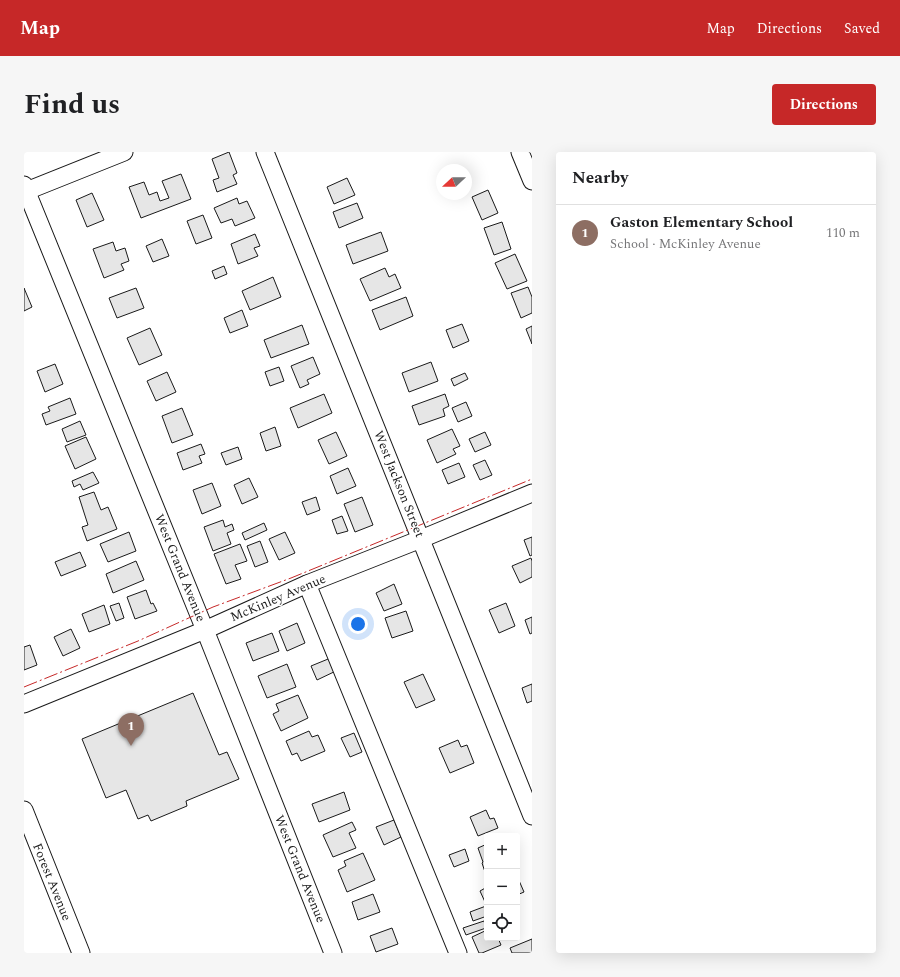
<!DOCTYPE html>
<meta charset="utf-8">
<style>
:root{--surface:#fff;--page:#f6f6f6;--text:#202124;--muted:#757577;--line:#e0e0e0;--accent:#c62828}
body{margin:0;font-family:Spectral,serif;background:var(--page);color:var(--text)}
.controls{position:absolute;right:12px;bottom:12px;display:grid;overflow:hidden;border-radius:4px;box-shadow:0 4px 16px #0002}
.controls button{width:36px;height:36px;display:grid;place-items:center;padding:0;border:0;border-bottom:1px solid var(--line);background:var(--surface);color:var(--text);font:20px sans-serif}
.compass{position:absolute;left:412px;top:12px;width:36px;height:36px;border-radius:50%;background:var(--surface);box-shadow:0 4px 16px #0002;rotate:248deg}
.you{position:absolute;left:334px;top:472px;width:14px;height:14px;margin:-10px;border:3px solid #fff;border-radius:50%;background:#1a73e8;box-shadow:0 0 0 6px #1a73e833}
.badge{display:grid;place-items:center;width:26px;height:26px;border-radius:50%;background:var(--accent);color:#fff;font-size:13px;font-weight:700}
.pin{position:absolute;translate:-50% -33px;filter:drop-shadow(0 1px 2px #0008)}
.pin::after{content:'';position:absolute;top:21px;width:14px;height:12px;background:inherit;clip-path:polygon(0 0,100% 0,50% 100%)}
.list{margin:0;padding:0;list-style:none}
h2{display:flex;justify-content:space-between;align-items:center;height:52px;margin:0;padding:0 16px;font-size:17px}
h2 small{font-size:13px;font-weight:400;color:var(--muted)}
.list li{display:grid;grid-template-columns:26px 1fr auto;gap:12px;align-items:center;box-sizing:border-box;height:56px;padding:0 16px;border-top:1px solid var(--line)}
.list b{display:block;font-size:15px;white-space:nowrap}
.list p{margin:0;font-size:13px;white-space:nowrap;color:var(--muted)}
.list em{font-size:13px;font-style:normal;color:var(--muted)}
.icon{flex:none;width:22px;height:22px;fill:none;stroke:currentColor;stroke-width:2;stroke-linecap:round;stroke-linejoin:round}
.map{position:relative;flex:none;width:508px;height:801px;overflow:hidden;border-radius:4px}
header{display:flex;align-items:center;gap:24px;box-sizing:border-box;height:56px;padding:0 20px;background:var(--accent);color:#fff}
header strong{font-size:19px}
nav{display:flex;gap:22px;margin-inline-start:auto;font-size:14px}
.intro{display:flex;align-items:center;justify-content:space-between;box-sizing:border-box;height:96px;padding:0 24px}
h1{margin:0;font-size:28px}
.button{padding:10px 18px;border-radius:4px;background:var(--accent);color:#fff;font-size:14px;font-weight:700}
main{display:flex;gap:24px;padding:0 24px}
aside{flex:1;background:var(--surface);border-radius:4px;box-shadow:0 4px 16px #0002}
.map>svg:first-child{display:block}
</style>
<header>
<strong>Map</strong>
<nav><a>Map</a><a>Directions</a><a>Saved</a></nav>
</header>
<div class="intro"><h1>Find us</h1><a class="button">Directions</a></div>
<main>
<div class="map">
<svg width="508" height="801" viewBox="0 0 508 801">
<rect width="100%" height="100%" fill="#fff"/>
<!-- building -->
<g fill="#e6e6e6" stroke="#1a1a1a">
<path d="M205,0l8,21 -4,2 4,9 -20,8 -4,-12 6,-2 -7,-19z"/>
<path d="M157,22l10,25 -50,19 -12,-31 15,-5 5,13 8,-3 3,9 9,-3 -7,-17z"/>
<path d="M323,26l8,17 -21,9 -7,-17z"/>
<path d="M464,38l10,23 -16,7 -10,-23z"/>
<path d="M68,41l12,27 -17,7 -11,-27z"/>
<path d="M213,46l2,6 8,-3 8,17 -20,8 -3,-7 -11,4 -7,-15z"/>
<path d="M333,51l6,15 -24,10 -6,-16z"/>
<path d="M179,63l9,23 -16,6 -9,-23z"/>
<path d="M478,70l9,27 -17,6 -10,-27z"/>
<path d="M357,80l7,19 -35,13 -7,-19z"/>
<path d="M231,82l5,12 -6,2 4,8 -20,8 -7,-20z"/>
<path d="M138,87l7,17 -16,6 -7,-16z"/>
<path d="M89,90l3,9 9,-3 4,13 -8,3 3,6 -20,8 -11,-29z"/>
<path d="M491,102l12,27 -20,8 -12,-26z"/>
<path d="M200,114l3,8 -12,5 -3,-8z"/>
<path d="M361,116l4,9 6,-3 6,14 -31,13 -10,-22z"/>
<path d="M249,125l8,20 -31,13 -8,-19z"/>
<path d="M504,135l4,10v16l-11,5 -10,-25z"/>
<path d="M0,136l8,19 -8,4z"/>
<path d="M112,136l8,20 -27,10 -8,-20z"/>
<path d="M382,145l7,19 -33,14 -8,-20z"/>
<path d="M218,158l6,16 -18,7 -6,-15z"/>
<path d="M438,172l7,17 -16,7 -7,-18z"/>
<path d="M278,173l7,19 -38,14 -7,-18z"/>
<path d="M508,174v18l-6,-15z"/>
<path d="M126,176l12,27 -23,10 -12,-27z"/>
<path d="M289,205l7,17 -13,6 2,4 -9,4 -9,-22z"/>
<path d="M407,210l7,19 -29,11 -7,-19z"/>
<path d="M31,212l8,20 -18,8 -8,-21z"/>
<path d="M255,215l5,14 -14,5 -5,-14z"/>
<path d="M143,220l9,20 -20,9 -9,-20z"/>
<path d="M441,221l3,6 -14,7 -3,-7z"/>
<path d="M300,242l8,19 -34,15 -8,-20z"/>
<path d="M421,242l4,12 -6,3 2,7 -26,9 -7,-19z"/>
<path d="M46,246l6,16 -30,11 -4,-11 8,-3 -2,-4z"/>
<path d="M442,250l6,14 -14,6 -6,-14z"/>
<path d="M158,256l11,27 -21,8 -10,-27z"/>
<path d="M56,269l6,14 -19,7 -5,-13z"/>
<path d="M251,275l6,19 -15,5 -6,-18z"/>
<path d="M428,277l8,17 -7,3 3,5 -19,9 -10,-23z"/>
<path d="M312,280l11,24 -18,8 -11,-24z"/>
<path d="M461,280l6,13 -16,7 -6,-13z"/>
<path d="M62,285l10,22 -21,10 -10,-23z"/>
<path d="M177,292l4,10 -6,2 3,7 -19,7 -6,-17z"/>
<path d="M214,295l4,12 -16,6 -5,-12z"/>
<path d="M461,308l7,15 -12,5 -7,-15z"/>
<path d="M435,311l6,14 -17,7 -6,-14z"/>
<path d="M324,316l8,18 -19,8 -7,-18z"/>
<path d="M69,320l6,11 -16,7 -3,-6 -6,3 -2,-6z"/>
<path d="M225,326l9,19 -16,7 -8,-19z"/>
<path d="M188,331l9,23 -19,8 -9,-24z"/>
<path d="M70,340l7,18 7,-3 9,22 -30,12 -5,-14 6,-2 -9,-28z"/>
<path d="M292,345l4,13 -13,5 -5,-13z"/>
<path d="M338,345l11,28 -18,7 -11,-28z"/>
<path d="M318,364l6,15 -11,3 -5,-14z"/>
<path d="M199,368l2,7 7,-3 2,6 -7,3 4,11 -18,7 -9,-24z"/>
<path d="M240,371l3,7 -22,10 -3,-7z"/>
<path d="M105,380l7,19 -28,11 -8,-18z"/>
<path d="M261,380l10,21 -16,7 -10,-21z"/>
<path d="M508,385v18l-2,1 -6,-16z"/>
<path d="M236,389l8,21 -13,5 -8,-21z"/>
<path d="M216,392l7,17 -12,4 6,14 -15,5 -12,-30z"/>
<path d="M56,400l6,14 -25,10 -6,-14z"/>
<path d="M507,406l1,3v16l-12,6 -8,-17z"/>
<path d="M112,409l8,19 -31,13 -7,-19z"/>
<path d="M370,432l8,20 -18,7 -8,-18z"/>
<path d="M122,438l5,14 2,-1 4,8 -22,8 -8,-22z"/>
<path d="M95,451l5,15 -8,3 -6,-15z"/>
<path d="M482,451l9,23 -16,7 -10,-23z"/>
<path d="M80,453l6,19 -21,8 -7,-18z"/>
<path d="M382,459l7,20 -21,7 -7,-20z"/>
<path d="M508,465v16l-2,1 -5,-14z"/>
<path d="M273,471l8,20 -18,8 -8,-20z"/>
<path d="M47,477l9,19 -17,8 -9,-19z"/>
<path d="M248,481l7,18 -26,10 -7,-18z"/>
<path d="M6,493l7,20 -13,5v-23z"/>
<path d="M309,505l5,13 -21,10 -6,-14z"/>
<path d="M263,512l9,23 -29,11 -9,-22z"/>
<path d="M399,522l12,26 -19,8 -12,-26z"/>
<path d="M508,532v17l-5,2 -5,-15z"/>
<path d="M169,541l26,62 8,-3 12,27 -53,22 1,5 -36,15 -3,-6 -10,4 -12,-29 -20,8 -24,-59z"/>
<path d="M274,543l10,23 -27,13 -8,-17 6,-3 -3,-7z"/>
<path d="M285,579l3,6 6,-2 7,16 -24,10 -4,-8 -5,2 -6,-14z"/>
<path d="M330,581l8,19 -12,5 -9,-19z"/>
<path d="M434,588l3,7 6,-2 7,18 -24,10 -11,-25z"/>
<path d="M320,640l6,18 -31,12 -7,-18z"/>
<path d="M462,658l4,9 4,-1 4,10 -20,8 -8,-19z"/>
<path d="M370,668l7,17 -17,8 -8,-18z"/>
<path d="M328,670l4,8 -7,3 7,15 -23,9 -10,-22z"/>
<path d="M463,692v34l-5,-15 1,-1 -5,-14z"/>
<path d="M441,697l4,12 -15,6 -5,-12z"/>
<path d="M339,701l12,27 -28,12 -9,-22 8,-4 -2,-5z"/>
<path d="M493,724l7,16 -7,3z"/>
<path d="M463,735v14l-2,1 -5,-11z"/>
<path d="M349,742l7,18 -22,8 -6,-18z"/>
<path d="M462,754l1,10 -14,5 -3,-9z"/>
<path d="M460,769l2,7 -20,7 -3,-7z"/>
<path d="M368,776l6,16 -22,8 -6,-16z"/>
<path d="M463,778v8h11l3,7 -19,8h-3l-7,-16z"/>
<path d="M508,787v14h-20l-2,-5z"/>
</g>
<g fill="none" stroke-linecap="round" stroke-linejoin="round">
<!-- minor casing -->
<g stroke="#1a1a1a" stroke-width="19">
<g id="minor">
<path d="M241,0l267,664"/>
<path d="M496,0l12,29"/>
<path d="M0,33l181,445 128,323"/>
<path d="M0,40l100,-40"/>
<path d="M283,432l151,369"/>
<path d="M0,552l181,-74 102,-46 114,-45 111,-46"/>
<path d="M0,658l57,143"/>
</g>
</g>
<!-- minor -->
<use href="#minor" stroke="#fff" stroke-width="17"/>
<!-- power -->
<path stroke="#c62828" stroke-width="1" stroke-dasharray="14 3 2 3" stroke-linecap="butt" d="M0,535l114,-46 75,-34 78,-29 241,-99"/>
</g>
<g text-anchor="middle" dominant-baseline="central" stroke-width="3" stroke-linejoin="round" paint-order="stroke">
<!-- street labels -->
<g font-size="13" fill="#1a1a1a" stroke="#fff">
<text transform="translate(375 332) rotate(68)">West Jackson Street</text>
<text transform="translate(156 416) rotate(68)">West Grand Avenue</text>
<text transform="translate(254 446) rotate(-23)">McKinley Avenue</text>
<text transform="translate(276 717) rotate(68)">West Grand Avenue</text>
<text transform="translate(28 730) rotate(68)">Forest Avenue</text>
</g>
</g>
</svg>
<div class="controls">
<button>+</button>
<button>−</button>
<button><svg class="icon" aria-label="locate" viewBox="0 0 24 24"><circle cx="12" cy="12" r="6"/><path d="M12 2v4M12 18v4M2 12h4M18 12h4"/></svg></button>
</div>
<svg class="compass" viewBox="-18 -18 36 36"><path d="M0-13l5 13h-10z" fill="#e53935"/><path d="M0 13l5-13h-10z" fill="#757577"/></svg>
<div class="you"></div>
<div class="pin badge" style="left:107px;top:594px;background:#8d6e63">1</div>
</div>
<aside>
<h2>Nearby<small></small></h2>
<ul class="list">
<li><span class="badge" style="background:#8d6e63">1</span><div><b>Gaston Elementary School</b><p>School · McKinley Avenue</p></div><em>110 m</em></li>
</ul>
</aside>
</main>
